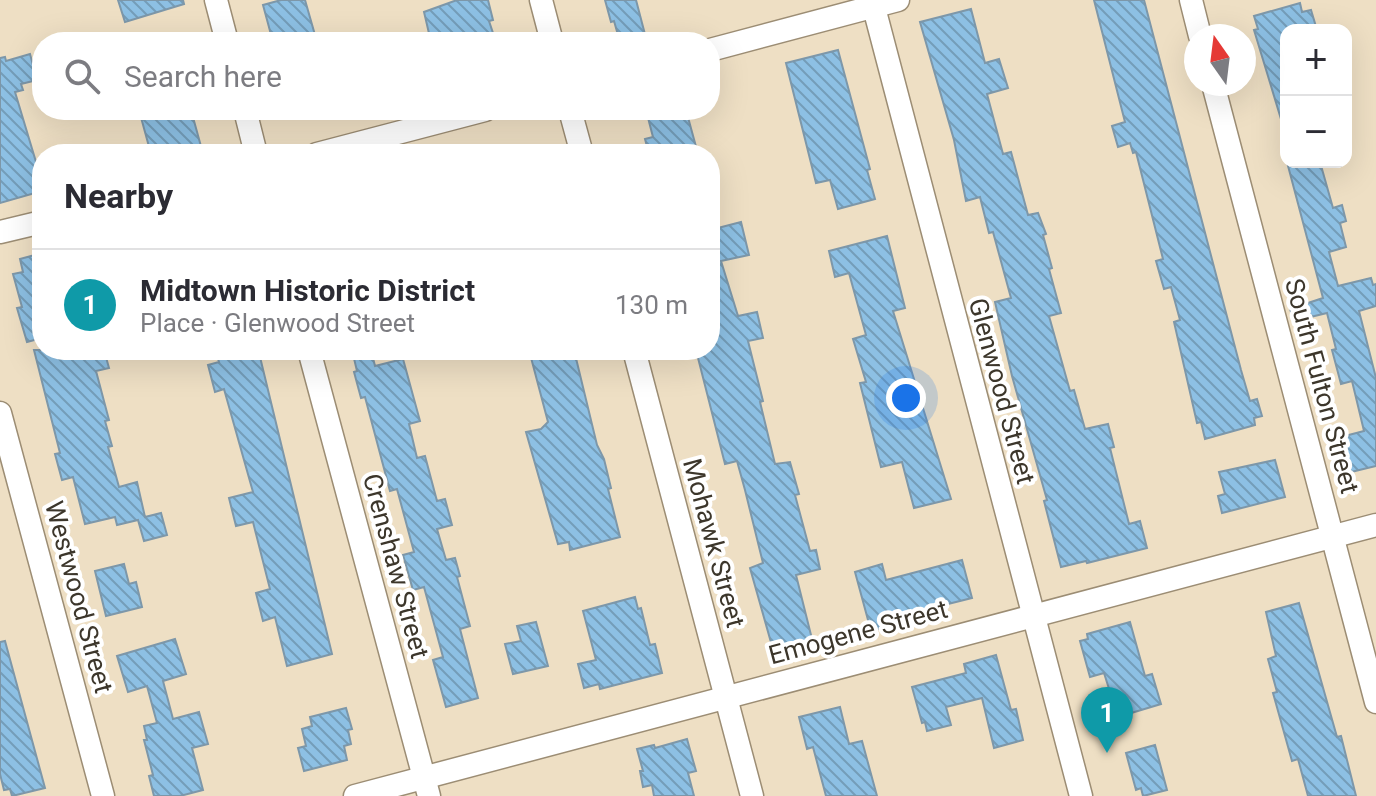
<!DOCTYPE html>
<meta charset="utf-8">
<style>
:root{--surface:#fff;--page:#f7f7f7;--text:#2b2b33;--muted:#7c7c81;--line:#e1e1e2;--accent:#2a7bac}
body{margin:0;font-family:Roboto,sans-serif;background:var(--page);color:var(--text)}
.controls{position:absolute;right:24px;top:24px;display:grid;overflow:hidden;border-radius:16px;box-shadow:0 8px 32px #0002}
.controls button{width:72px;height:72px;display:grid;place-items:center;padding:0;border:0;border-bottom:2px solid var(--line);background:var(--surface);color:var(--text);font:40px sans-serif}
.compass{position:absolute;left:1184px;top:24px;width:72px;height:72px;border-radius:50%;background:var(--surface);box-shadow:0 8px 32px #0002;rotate:346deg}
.you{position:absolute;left:906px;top:398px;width:28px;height:28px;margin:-20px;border:6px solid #fff;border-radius:50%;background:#1a73e8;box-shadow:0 0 0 12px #1a73e833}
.badge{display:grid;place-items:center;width:52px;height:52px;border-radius:50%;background:var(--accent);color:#fff;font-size:26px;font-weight:700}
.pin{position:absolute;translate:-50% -66px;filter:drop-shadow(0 2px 4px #0008)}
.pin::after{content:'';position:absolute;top:42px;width:28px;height:24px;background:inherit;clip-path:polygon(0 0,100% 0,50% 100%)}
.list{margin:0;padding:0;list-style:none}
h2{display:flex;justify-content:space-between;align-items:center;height:104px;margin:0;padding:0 32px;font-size:34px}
h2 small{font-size:26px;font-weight:400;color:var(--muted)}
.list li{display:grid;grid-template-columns:52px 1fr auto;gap:24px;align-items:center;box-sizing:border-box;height:112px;padding:0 32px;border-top:2px solid var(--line)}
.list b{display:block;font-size:30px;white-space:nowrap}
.list p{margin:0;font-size:26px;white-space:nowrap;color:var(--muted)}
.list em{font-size:26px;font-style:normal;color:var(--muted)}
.icon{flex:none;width:44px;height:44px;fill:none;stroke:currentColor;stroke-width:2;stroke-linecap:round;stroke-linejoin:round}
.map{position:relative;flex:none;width:1376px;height:796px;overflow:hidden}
.search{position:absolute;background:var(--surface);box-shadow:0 8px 32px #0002;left:32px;top:32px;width:688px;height:88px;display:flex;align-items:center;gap:20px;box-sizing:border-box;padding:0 28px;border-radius:32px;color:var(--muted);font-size:30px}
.panel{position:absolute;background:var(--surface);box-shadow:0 8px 32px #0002;left:32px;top:144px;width:688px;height:216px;border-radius:32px}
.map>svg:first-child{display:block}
</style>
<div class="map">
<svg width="1376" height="796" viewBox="0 0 1376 796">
<defs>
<pattern id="building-back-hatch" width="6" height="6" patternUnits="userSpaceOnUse" patternTransform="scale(2)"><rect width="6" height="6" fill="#8dc0e4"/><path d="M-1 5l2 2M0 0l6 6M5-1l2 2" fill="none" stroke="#749db9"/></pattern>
</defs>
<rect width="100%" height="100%" fill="#eedfc4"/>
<!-- building -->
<g fill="url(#building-back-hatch)" stroke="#7d97a9" stroke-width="2">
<path d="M118,0h65l1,4 -59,18z"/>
<path d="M281,0h24l12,42h-44l-10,-37z"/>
<path d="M457,0h31l5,20 -4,1 7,21h-65l-7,-30z"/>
<path d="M605,0h31l11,42h-27l-6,-21 -3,1z"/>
<path d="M1094,0h50l97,370 9,31 7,-2 5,17 -8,2 1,7 -50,14 -4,-17 -4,1 -23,-101 6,-2 -9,-33 -7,2 -8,-28 7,-2 -27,-107 -3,1 -3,-10 -12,4 -6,-21 13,-4z"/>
<path d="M1300,3l2,9 9,-2 6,20h-31v88l-5,1 -27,-89 4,-1 -4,-13z"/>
<path d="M971,9l14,54 14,-4 9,29 -21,6 16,60 8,-2 17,63 10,-2 8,21 -3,1 9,33 -3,1 12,44 -12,3 21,75 4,-1 11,39 23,-5 6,23 -4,1 19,76 11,-3 7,27 -60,15 -1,-2 -25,6 -17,-66 3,-1 -35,-124 -17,-74 16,-4 -18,-66 -4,1 -9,-36 -14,4 -12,-61 -34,-118z"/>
<path d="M838,50l32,119 -3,1 8,29 -37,10 -8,-29 -14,3 -30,-120z"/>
<path d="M30,54l7,26 -16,4 2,6 -8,2 27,90v9l-42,12v-145l5,-1 1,4z"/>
<path d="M139,110h52l11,40 -14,4h-37z"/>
<path d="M646,110h40l12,44h-49l-4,-15 8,-2z"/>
<path d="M1287,162h33l13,46 9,-3 4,16 -6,2 6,24 -17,5 9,34 33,-8 2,7 3,-1v22l-17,5 17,67v88l-25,6 -10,-35 23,-6 -12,-50 -11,3 -9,-34 4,-1 -9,-36 -33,8 -4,-12 33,-11z"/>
<path d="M741,222l8,33 -28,6 17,55 19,-4 6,26 -15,3 15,60 -3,1 15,62 15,-2 9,32 -4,1 15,56 6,-1 4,19 -24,6 17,68 -39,10 -24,-85 13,-5 -18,-73 -8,-29 -12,3 -29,-114h14v-120z"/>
<path d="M887,236l18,72 -12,3 58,188 -37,9 -12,-46 -21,5 -21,-84 6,-1 -13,-43 13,-4 -17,-62 -14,4 -6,-26z"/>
<path d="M42,253v85l-15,4 -10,-34 5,-1 -9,-33 10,-2 -3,-13z"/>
<path d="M34,350h70l5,18 -13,3 13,49 -4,1 7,25 -4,1 11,40 18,-5 8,35 16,-4 6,22 -23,6 -6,-21 -21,5 -2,-8 -30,7 -12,-47 -11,3 -7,-26 5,-1z"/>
<path d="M254,350l2,8 4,-1 72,297 -45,12 -12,-49 -12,4 -7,-28 14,-4 -17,-67 -17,4 -7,-28 24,-6 -29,-103 -9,3 -7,-27 11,-3 -1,-3z"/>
<path d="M352,350h19l4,16 28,-7 17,62 -11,3 8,34 8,-2 12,45 8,-2 7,26 -15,4 9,31 9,-2 5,18 -3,1 13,49 -10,3 18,69 -32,9 -13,-47 10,-3 -19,-70 -11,3 -10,-35 11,-3 -17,-63 -7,2 -25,-94 -4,1 -7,-26 3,-1z"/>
<path d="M529,350h45l23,95 7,14 7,29 -3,1 12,48 -50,13 -1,-8 -11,2 -32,-112 15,-3 7,-7z"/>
<path d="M1275,460l10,37 -63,16 -4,-17 7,-2 -6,-22z"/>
<path d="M962,560l10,38 -76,19 2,7 -27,7 -16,-59 27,-8 4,16z"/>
<path d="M124,564l5,20 7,-2 6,25 -36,9 -11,-45z"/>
<path d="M635,597l3,12 3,-1 9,37 5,-1 7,29 -62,16 -1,-5 -15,4 -6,-24 18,-4 -13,-49z"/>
<path d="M1299,603l38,134 4,-1 15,60h-48l-10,-37 -6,2 -19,-68 4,-1 -9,-33 8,-3 -10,-44z"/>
<path d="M536,622l12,44 -35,8 -8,-30 16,-3 -4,-15z"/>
<path d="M1130,622l15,54 7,-2 9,30 -43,13 -14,-44 -14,4 -10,-36 8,-2 -1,-5z"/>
<path d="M175,639l11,35 -23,7 10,38 26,-7 9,32 -16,4 11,42 -23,6h-26l-5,-20 4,-1 -9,-35h3l-3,-14 13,-3 -10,-37 -19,6 -11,-36z"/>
<path d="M5,641l40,147 -33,8 -2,-7 -6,1 -4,-16v-132z"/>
<path d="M996,655l15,55 5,-1 7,31 -29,8 -12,-50 -36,9 5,18 -24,6 -2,-9 -3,1 -10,-36 54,-14 -2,-9z"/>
<path d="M840,707l9,37 13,-3 15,55h-51l-13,-49 -6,2 -8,-32z"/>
<path d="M346,708l6,21 -4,1 3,14 -7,2 3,14 -43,11 -6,-23 8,-2 -4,-17 10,-3 -2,-9z"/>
<path d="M687,739l9,32 -8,2 6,23h-40l-2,-11 -9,2 -3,-16h3l-6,-22 17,-4 1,3z"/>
<path d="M1155,745l12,45 -24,6 -2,-8 -5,2 -10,-37z"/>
</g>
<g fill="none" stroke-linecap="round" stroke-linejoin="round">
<!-- street casing -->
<g stroke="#9c8d74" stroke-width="25">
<g id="street">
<path d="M216,0l11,42"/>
<path d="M541,0l11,42"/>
<path d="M872,0l209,796"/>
<path d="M1191,0l9,36"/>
<path d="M710,50l188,-50"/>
<path d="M1213,84l163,618"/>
<path d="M245,110l11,44"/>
<path d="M570,110l12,44"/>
<path d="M317,154l168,-44"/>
<path d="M0,232l42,-10"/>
<path d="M309,350l120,446"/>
<path d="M634,350l118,446"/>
<path d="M0,413l103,383"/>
<path d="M355,796l1021,-271"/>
</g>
</g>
<!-- street -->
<use href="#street" stroke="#fff" stroke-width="22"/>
</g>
<g text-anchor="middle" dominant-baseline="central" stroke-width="8" stroke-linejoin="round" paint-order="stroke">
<!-- street labels -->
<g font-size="26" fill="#3c362b" stroke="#fff">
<text transform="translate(1322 386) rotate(75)">South Fulton Street</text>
<text transform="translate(1002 391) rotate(75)">Glenwood Street</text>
<text transform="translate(714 543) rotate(75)">Mohawk Street</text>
<text transform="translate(396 566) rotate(75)">Crenshaw Street</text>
<text transform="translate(79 597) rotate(75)">Westwood Street</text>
<text transform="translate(858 632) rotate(-15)">Emogene Street</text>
</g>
</g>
</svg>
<div class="controls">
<button>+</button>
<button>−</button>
</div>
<svg class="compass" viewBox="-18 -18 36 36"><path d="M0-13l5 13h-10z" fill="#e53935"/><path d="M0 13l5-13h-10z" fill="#7c7c81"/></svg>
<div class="you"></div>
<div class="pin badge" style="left:1107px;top:753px;background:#0f9aa8">1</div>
<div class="search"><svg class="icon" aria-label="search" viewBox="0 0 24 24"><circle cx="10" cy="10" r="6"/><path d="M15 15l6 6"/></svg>Search here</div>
<section class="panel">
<h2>Nearby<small></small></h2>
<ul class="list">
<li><span class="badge" style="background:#0f9aa8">1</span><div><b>Midtown Historic District</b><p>Place · Glenwood Street</p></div><em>130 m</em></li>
</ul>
</section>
</div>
